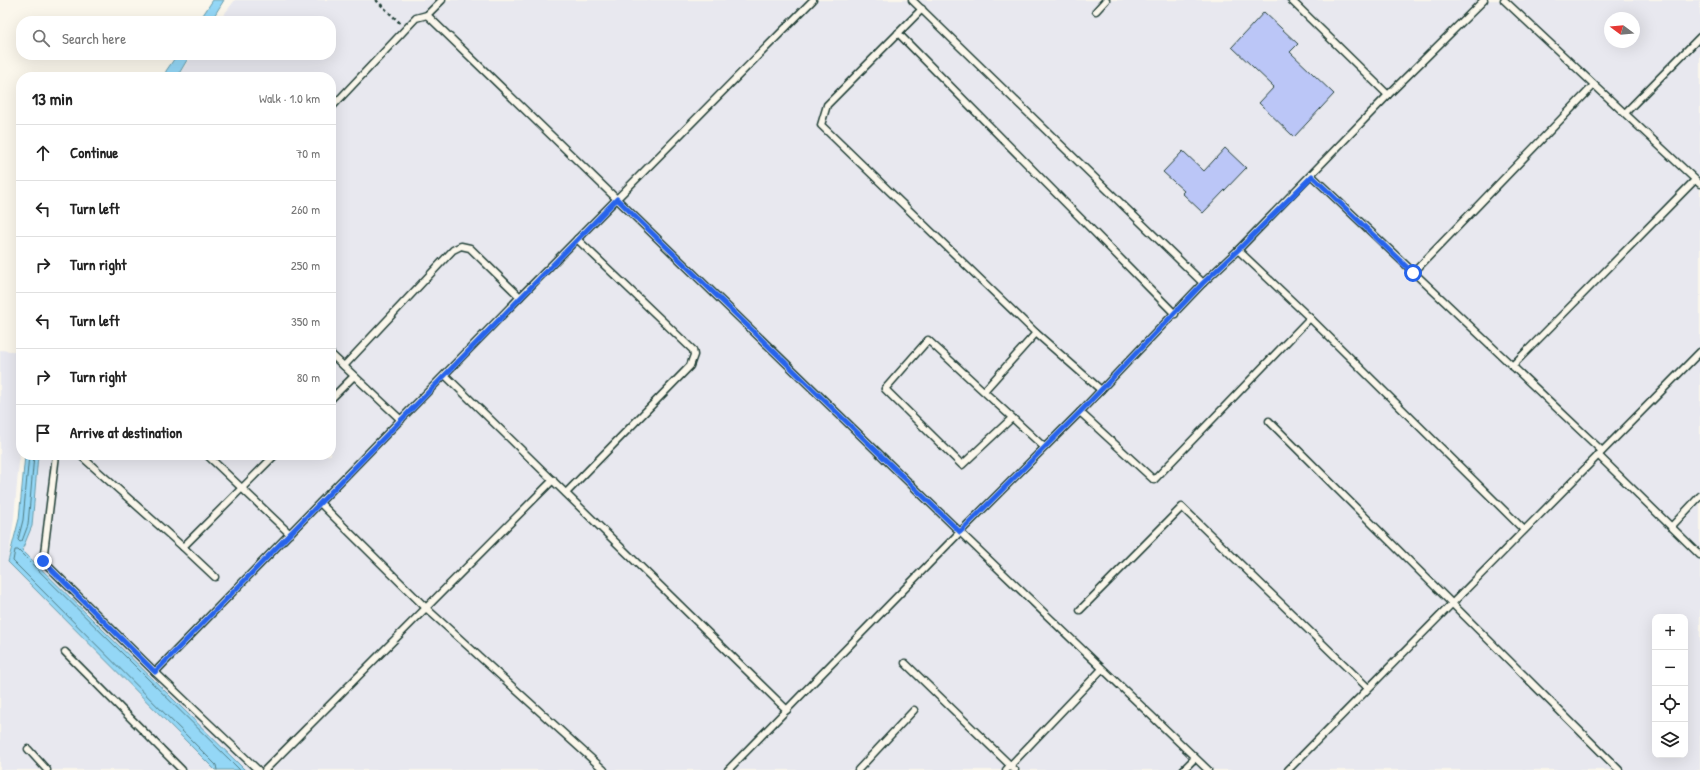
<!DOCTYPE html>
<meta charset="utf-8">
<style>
:root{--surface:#fff;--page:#f6f6f6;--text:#222;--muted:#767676;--line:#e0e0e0}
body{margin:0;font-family:"Patrick Hand",sans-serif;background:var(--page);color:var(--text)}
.controls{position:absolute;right:12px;bottom:12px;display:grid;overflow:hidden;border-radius:8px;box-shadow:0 4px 16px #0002}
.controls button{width:36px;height:36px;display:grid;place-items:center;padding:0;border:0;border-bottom:1px solid var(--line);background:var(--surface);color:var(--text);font:20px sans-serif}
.compass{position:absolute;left:1604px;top:12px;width:36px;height:36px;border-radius:50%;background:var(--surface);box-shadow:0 4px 16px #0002;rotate:286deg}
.stop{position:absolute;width:12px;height:12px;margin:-9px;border:3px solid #2563eb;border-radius:50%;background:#fff}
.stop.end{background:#2563eb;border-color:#fff;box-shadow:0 1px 4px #0008}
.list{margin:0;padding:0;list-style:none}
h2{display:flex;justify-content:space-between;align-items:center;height:52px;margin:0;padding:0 16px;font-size:17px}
h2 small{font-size:13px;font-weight:400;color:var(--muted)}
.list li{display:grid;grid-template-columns:26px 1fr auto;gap:12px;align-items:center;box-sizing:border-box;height:56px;padding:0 16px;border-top:1px solid var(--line)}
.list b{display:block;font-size:15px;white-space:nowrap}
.list em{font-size:13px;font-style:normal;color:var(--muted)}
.icon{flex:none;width:22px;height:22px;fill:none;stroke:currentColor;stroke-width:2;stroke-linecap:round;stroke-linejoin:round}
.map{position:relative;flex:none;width:1700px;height:770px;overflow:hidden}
.search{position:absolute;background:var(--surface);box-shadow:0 4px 16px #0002;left:16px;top:16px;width:320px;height:44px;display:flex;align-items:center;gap:10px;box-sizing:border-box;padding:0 14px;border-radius:16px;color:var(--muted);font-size:15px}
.panel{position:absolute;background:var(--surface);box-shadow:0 4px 16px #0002;left:16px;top:72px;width:320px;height:388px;border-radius:16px}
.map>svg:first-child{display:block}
</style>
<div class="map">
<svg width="1700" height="770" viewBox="0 0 1700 770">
<rect width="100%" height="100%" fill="#fbf7ec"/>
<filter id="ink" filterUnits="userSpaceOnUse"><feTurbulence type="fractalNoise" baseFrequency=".025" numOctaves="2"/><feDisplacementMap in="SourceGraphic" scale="8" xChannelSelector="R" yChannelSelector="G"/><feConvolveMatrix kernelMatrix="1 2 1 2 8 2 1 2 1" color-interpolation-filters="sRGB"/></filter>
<g filter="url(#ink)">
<!-- built -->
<g fill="#e8e8ef" fill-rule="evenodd">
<path d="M235,0h1465v770h-1455l-223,-220 10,-24 6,-71h293v-378h-154l16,-22h138v-34h-112zM1610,18h24v24h-24zM1655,617h30v138h-30z"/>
<path d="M0,350l21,2v87l-7,79 -6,44 207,208h-215z"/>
</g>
<!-- water -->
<g fill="#94d7f6" stroke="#6599a8">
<path d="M213,0h11l-13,21h-12z"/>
<path d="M177,55h13l-13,22h-12l1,-6z"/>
<path d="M25,455h13l-6,71 -10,24 223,220h-30l-207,-208 11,-43z"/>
</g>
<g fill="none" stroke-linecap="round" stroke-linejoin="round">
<!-- shore -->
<g stroke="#4e7b82" stroke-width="1">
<path d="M29,455l-6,65 -5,20 2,2 2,-1 6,-16 6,-70"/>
<path d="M217,770l-1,-5 -203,-204 2,-11h3l222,220"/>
</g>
</g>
<!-- building -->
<g fill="#bbc6f7" stroke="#1f3d34">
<path d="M1264,12l34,32 -8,8 44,42 -40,43 -35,-34 15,-16 -42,-40z"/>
<path d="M1225,148l21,20 -43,45 -21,-20 2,-2 -21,-19 20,-21 21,20z"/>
</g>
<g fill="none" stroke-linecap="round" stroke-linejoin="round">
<!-- service casing -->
<g stroke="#1f3d34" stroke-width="9">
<g id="service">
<path d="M912,0l291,283"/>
<path d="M1291,0l97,95"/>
<path d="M1504,0l196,184"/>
<path d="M922,9l-95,96 -6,20 215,208 65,57"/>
<path d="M1096,11l10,-11"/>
<path d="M427,15l533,517 248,238"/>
<path d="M898,33l277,281"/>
<path d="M331,108l85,-90 11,-3 15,-15"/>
<path d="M1625,113l75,-76"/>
<path d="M1312,176l290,275"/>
<path d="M1238,250l72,68 214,212"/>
<path d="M1413,273l181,-188"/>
<path d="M331,354l70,66"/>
<path d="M344,366l109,-116 8,-4 9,2 50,49"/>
<path d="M1512,366l183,-186"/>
<path d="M445,375l342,335"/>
<path d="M984,391l52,-58"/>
<path d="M331,399l23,-23"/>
<path d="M1080,412l74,68 156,-162"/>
<path d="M1012,418l-50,47 -77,-76 43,-49 116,107"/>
<path d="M1269,421l350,349"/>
<path d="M56,455l-13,106 112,111 103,98"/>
<path d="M207,455l83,79"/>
<path d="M1598,455l102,100"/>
<path d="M81,456l102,91 32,30"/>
<path d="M566,493l124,-127 4,-11 -1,-5 -116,-111"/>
<path d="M320,503l106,105 178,162"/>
<path d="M1671,527l29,-31"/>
<path d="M183,547l92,-92"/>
<path d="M1080,610l102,-103 186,181"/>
<path d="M65,652l117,118"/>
<path d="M905,663l110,107"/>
<path d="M155,672l365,-375 293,-297"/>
<path d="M28,749l19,21"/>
<path d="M265,770l288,-290"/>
<path d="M728,770l232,-238 120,-120 123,-129 35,-33 150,-155 96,-95"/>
<path d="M858,770l56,-60"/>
<path d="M1006,770l96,-101"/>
<path d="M1183,770l12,-12"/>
<path d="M1288,770l412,-418"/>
</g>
</g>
<!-- path -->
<path stroke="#1f3d34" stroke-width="2.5" stroke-dasharray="3 3" stroke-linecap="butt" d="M376,0l25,24"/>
<!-- service -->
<use href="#service" stroke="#fbf7ec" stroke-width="6"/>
</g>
</g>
<g fill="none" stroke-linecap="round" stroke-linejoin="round" filter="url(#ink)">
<!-- route -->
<path stroke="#2563eb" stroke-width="5" d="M43,561l112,111 462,-473 343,333 120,-120 123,-129 35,-33 74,-74 101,97"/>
</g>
</svg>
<div class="controls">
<button>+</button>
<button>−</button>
<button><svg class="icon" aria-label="locate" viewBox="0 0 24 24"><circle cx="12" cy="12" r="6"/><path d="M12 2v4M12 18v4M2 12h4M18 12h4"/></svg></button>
<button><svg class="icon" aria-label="layers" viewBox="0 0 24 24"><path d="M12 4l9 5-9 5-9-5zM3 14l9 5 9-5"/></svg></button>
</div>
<svg class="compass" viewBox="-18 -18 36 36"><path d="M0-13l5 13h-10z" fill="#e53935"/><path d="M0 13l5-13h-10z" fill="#767676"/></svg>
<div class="stop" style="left:1413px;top:273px"></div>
<div class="stop end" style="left:43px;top:561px"></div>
<div class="search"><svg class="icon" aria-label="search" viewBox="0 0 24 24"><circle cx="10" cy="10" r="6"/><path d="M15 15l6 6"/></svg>Search here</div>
<section class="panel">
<h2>13 min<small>Walk · 1.0 km</small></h2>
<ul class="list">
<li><svg class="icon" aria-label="ahead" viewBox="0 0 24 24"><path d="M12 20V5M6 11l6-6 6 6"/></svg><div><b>Continue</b></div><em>70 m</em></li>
<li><svg class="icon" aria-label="left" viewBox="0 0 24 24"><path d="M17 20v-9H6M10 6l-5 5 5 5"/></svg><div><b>Turn left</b></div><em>260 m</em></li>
<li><svg class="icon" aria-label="right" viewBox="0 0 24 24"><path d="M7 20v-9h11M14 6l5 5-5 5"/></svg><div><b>Turn right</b></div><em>250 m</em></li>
<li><svg class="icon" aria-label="left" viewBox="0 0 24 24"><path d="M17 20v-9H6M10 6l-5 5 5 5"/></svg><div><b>Turn left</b></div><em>350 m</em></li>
<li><svg class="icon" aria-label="right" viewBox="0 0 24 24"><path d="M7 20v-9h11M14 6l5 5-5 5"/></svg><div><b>Turn right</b></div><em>80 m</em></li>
<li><svg class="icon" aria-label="arrive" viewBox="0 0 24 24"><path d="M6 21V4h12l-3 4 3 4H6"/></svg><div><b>Arrive at destination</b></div></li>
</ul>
</section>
</div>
